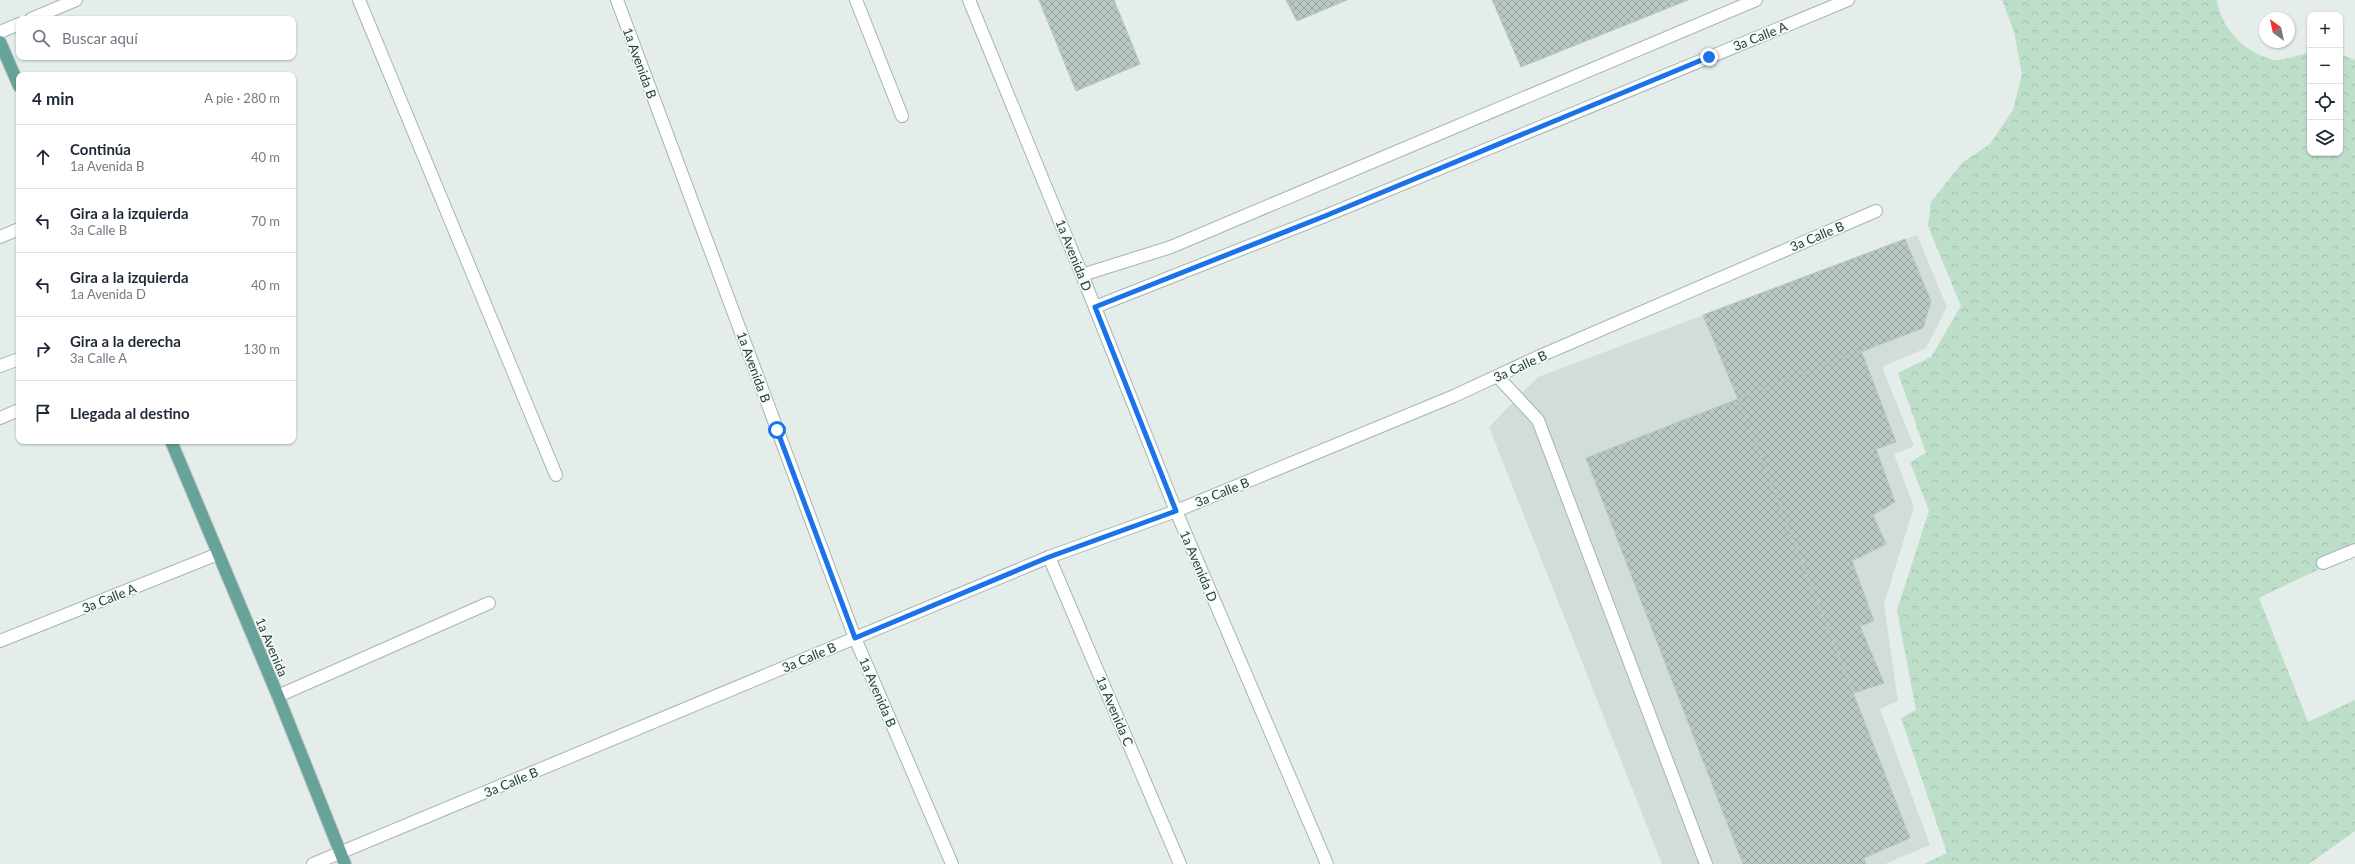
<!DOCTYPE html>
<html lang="es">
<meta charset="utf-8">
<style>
:root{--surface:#fff;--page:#f2f2f3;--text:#1f2937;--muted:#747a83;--line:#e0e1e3}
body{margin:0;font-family:Lato,sans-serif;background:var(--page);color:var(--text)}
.controls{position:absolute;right:12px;top:12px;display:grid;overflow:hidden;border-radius:8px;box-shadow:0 1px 3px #0004}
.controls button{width:36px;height:36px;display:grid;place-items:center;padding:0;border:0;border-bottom:1px solid var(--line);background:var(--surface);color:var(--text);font:20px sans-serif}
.compass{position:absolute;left:2259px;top:12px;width:36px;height:36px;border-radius:50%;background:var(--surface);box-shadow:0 1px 3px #0004;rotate:327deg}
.stop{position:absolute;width:12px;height:12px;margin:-9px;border:3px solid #1a73e8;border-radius:50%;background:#fff}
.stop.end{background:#1a73e8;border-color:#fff;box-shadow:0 1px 4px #0008}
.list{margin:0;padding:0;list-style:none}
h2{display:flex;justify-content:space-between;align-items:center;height:52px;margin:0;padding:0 16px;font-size:17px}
h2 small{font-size:13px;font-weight:400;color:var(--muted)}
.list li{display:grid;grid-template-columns:26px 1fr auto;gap:12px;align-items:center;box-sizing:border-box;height:64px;padding:0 16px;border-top:1px solid var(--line)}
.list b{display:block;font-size:15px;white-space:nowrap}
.list p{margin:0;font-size:13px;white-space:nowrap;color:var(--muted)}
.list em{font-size:13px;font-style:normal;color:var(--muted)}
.icon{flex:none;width:22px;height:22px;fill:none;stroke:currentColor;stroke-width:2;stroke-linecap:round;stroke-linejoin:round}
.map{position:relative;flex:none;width:2355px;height:864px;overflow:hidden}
.search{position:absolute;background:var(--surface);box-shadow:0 1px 3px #0004;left:16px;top:16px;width:280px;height:44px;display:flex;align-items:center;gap:10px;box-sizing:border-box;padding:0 14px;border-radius:8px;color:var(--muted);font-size:15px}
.panel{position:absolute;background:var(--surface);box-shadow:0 1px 3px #0004;left:16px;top:72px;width:280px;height:372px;border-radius:8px}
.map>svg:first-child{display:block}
</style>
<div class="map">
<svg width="2355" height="864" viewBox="0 0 2355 864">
<defs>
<pattern id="forest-crowns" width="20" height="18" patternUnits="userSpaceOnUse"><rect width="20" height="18" fill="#bddec9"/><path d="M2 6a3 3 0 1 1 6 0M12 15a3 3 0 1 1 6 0" fill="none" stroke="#a2c0ad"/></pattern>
<pattern id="building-cross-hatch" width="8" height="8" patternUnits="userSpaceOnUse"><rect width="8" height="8" fill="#b9c8c3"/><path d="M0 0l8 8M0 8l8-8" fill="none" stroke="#96a49f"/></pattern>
</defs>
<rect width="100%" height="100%" fill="#e4edea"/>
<!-- built -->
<path fill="#d2ddd9" d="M1917,235l30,72 -21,41 -44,19 32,79 -20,8 20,53 -30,97 14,97 -18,8 50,136 -45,19h-223l-173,-437 49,-50z"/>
<!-- forest -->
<path fill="url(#forest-crowns)" d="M2002,0h215c4,29 28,53 57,60 6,2 28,-6 36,-8v101h30v-99l15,6v492l-96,46 49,124 47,-22v131l-46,33h-385l23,-11 -46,-135 15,-8 -19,-100 32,-99 -19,-49 16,-9 -28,-80 33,-16 30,-51 -33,-80 3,-24 31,-39 28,-19 23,-34 9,-36 -8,-42z"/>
<!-- building -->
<g fill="url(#building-cross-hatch)" stroke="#b6c7c2">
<path d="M1039,0h75l26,64 -64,27z"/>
<path d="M1286,0h61l-50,21z"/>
<path d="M1492,0h12l-10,4z"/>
<path d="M1504,0h184l-167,67 -27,-63z"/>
<path d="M1905,239l26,62 -8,27 -185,71 -35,-84z"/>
<path d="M1861,350l35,92 -20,7 19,53 -22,13 13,29 -34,17 22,60 -14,5 24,57 -30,10 -116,-294z"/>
<path d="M1738,399l172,439 -46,20 2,6h-123l-157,-406z"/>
</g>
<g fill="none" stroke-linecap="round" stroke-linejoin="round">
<!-- minor casing -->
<g stroke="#a6b5b2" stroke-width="14">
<g id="minor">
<path d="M359,0l197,475"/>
<path d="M617,0l238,638 97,226"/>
<path d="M856,0l46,116"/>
<path d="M969,0l113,275 94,236 151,353"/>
<path d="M31,19l45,-19"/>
<path d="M0,32l19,-8"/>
<path d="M0,237l19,-8"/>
<path d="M1082,275l89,-28 585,-247"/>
<path d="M1095,307l230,-91 523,-216"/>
<path d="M0,366l19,-7"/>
<path d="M1498,377l40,43 168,444"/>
<path d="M0,418l19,-8"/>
<path d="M1049,557l131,307"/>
<path d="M2323,563l32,-13"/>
<path d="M0,641l218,-87"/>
<path d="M278,696l211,-93"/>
<path d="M313,864l736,-307 127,-46 278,-115 86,-40 336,-145"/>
</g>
</g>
<!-- major casing -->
<g stroke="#c1c9c8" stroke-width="14">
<g id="major">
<path d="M0,42l19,44"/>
<path d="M171,441l107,255 67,168"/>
</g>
</g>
<!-- minor -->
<use href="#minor" stroke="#fff" stroke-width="12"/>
<!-- major -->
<use href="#major" stroke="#68a39a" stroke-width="12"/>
</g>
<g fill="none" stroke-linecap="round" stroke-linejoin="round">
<!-- route -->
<path stroke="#1a73e8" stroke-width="5" d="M777,430l78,208 194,-81 127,-46 -81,-204 230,-91 384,-159"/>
</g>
<g text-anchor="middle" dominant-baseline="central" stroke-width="3.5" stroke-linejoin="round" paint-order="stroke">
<!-- street labels -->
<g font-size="13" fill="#233f3a" stroke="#f4faf8">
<text transform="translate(1760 36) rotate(-22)">3a Calle A</text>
<text transform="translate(640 63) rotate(70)">1a Avenida B</text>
<text transform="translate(1817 236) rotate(-23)">3a Calle B</text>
<text transform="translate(1074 255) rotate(68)">1a Avenida D</text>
<text transform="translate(1520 366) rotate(-25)">3a Calle B</text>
<text transform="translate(754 367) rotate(70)">1a Avenida B</text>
<text transform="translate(1222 492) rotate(-22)">3a Calle B</text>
<text transform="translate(1199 566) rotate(67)">1a Avenida D</text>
<text transform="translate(109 598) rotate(-22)">3a Calle A</text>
<text transform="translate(272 647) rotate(67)">1a Avenida</text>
<text transform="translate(809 657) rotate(-23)">3a Calle B</text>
<text transform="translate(878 692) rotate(67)">1a Avenida B</text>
<text transform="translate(1115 711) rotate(67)">1a Avenida C</text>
<text transform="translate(511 782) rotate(-23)">3a Calle B</text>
</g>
</g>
</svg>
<div class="controls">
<button>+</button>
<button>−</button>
<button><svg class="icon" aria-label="locate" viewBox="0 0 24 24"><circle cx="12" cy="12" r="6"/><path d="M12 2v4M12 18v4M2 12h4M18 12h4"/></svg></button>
<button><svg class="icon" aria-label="layers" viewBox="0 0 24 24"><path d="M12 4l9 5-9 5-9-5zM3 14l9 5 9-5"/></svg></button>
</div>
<svg class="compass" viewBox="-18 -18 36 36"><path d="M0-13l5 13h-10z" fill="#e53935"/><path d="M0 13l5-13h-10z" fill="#747a83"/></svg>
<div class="stop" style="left:777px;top:430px"></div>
<div class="stop end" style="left:1709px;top:57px"></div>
<div class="search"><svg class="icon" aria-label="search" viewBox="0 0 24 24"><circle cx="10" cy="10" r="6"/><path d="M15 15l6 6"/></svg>Buscar aquí</div>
<section class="panel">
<h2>4 min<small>A pie · 280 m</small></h2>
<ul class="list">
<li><svg class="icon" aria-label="ahead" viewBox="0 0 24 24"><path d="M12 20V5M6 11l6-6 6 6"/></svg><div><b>Continúa</b><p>1a Avenida B</p></div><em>40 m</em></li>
<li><svg class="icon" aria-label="left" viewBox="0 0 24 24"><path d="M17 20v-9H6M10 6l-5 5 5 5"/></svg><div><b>Gira a la izquierda</b><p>3a Calle B</p></div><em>70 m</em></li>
<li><svg class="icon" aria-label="left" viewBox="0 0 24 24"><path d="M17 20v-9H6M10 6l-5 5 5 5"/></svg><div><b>Gira a la izquierda</b><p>1a Avenida D</p></div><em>40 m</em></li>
<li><svg class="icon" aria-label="right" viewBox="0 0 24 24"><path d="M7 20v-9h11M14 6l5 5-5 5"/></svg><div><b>Gira a la derecha</b><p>3a Calle A</p></div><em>130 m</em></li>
<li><svg class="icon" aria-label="arrive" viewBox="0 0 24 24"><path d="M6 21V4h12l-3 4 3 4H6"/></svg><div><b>Llegada al destino</b></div></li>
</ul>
</section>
</div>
